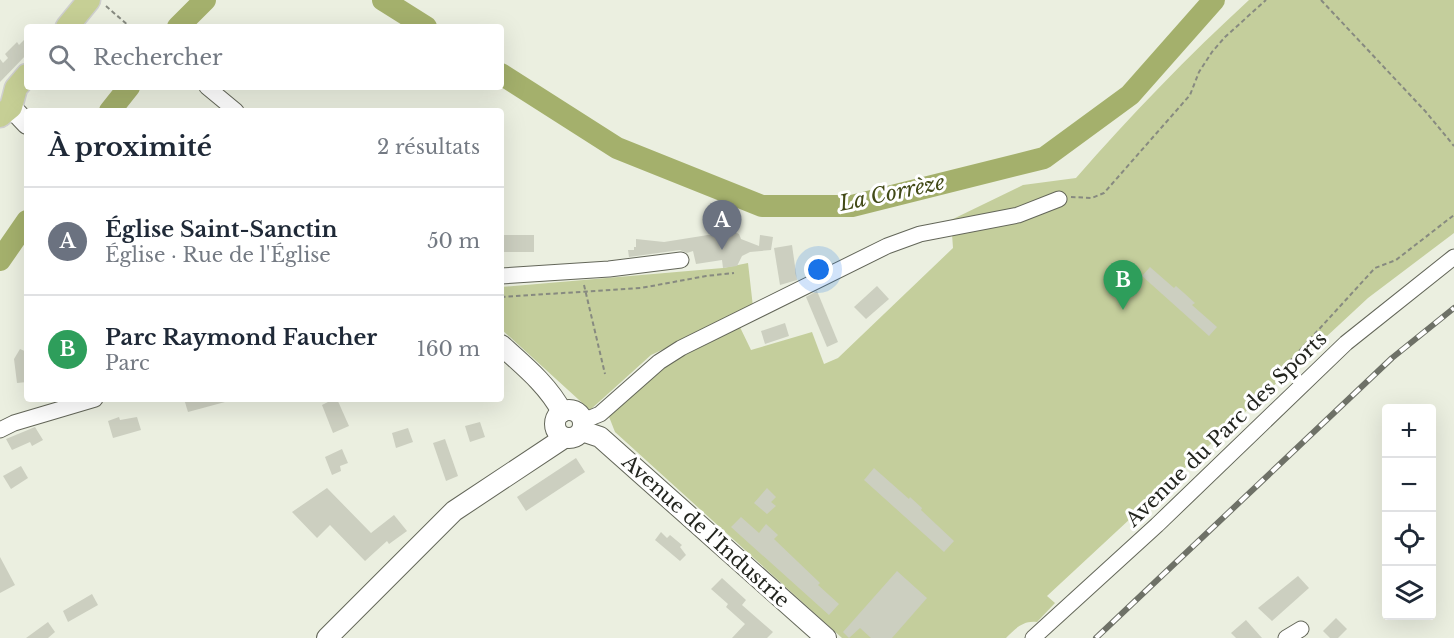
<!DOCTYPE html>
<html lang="fr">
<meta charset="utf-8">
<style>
:root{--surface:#fff;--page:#f6f6f7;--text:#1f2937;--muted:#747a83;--line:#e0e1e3;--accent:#2563eb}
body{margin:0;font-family:"Libre Baskerville",serif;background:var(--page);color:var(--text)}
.controls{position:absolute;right:18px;bottom:18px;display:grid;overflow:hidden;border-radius:6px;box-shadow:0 6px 24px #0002}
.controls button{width:54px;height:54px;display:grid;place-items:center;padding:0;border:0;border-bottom:2px solid var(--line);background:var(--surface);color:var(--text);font:30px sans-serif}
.you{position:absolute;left:819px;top:270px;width:21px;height:21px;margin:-15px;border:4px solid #fff;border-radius:50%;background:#1a73e8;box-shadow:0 0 0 9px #1a73e833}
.badge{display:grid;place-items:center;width:39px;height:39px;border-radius:50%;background:var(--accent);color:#fff;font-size:20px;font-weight:700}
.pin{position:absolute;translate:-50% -50px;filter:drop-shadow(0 2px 3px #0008)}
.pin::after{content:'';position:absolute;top:32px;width:21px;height:18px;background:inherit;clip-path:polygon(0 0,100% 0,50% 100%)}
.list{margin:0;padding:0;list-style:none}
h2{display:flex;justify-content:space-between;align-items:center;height:78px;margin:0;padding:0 24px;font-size:26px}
h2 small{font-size:20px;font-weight:400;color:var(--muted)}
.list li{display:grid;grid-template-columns:39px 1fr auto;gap:18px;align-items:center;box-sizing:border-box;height:108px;padding:0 24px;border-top:2px solid var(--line)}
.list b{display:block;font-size:22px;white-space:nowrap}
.list p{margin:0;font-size:20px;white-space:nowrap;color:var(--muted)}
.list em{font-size:20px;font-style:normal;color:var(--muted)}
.icon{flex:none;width:33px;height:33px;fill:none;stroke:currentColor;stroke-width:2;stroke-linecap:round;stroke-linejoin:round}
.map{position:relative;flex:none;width:1454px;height:638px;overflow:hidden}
.search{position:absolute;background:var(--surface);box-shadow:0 6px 24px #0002;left:24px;top:24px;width:480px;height:66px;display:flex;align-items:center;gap:15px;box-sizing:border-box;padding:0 21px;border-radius:6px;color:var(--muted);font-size:22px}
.panel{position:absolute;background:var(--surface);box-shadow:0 6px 24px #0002;left:24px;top:108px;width:480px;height:294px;border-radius:6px}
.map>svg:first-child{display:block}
</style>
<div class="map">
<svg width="1454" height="638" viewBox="0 0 1454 638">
<rect width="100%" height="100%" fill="#ebefe0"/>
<!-- green -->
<g fill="#c4ce9c">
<path d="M1249,0h205v233l-86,65 -321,298 8,7 -18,19c-14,-2 -22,7 -31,16h-164l-227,-206 -9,-23 53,-47 78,-41 14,29 61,-18 12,32 14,-6 115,-110 -2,-28 72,-35 53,-7c55,-63 112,-122 173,-178z"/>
<path d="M748,263l5,44 -102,48 -61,55 -89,-81v-42l222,-19z"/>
</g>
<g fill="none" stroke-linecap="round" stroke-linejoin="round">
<!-- river -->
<g stroke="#a4b06c" stroke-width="22">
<path d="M383,0l43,27"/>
<path d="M178,27l27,-27"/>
<path d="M501,74l116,74 145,58h90l192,-48 86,-63 84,-95"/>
<path d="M110,111l19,-24"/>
<path d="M0,260l27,-39"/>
</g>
</g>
<!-- building -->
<g fill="#cccfc0">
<path d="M27,37v17l-27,28v-23l3,4 5,-5 -3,-4 12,-12 2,3z"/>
<path d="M733,231l6,3 2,5 18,7 1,-11 13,2 -2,13 -21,2 -8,4 -5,10 -14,2 -1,-8 -26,4 -3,-13 -6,2 -7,-3 -51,7 -1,-7h6v-3h2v-8l28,3z"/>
<rect x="501" y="235" width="33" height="17"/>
<path d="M792,245l5,35 -17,5 -6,-37z"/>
<path d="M1150,267l24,21 2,-2 8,7 11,10 -3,2 25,22 -8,9 -67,-60z"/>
<path d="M877,286l12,13 -23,20 -12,-12z"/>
<path d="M817,291l21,51 -11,5 -21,-50z"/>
<path d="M785,323l4,13 -24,8 -4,-13z"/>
<path d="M20,349l7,3v30l-10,1 -3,-24z"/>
<path d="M184,399h40l1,3 -37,10z"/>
<path d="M334,399h3l12,27 -16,7 -11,-28z"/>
<path d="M119,417l1,3 17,-3 4,13 -28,8 -5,-17z"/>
<path d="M480,422l5,15 -15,5 -5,-16z"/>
<path d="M35,427l8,13 -11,6 -2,-4 -18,8 -6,-11z"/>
<path d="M408,428l5,14 -17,6 -4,-15z"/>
<path d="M445,439l13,37 -12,5 -13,-38z"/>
<path d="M342,449l6,14 -8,3 1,5 -9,4 -7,-18z"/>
<path d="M576,458l9,14 -59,39 -9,-14z"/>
<path d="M21,466l7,12 -17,11 -8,-13z"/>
<path d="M874,468l35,31 1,-2 12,11 -1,2 33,31 -10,11 -80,-72z"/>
<path d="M327,488l44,45 23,-18 13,16 -18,13 -2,-3 -22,20 -35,-36 -13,13 -25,-26z"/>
<path d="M767,488l9,9 -5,5 5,4 -9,8 -13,-11z"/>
<path d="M741,517l18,16 7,-9 12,11 -4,4 46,44 -2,2 21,19 -10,11 -98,-88z"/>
<path d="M661,532l6,6 3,-3 12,10 -2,2 6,8 -6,6 -25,-21z"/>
<path d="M0,557l15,28 -15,8z"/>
<path d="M897,571l30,27 -35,40h-21l-11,-10 -11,10 -6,-6z"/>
<path d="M1298,576l11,12 -37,33 -14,-13z"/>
<path d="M722,578l24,22 -4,5 31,27 -6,6h-35l13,-14 -19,-17 2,-3 -17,-15z"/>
<path d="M92,594l6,11 -30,17 -5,-11z"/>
<path d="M1336,618l11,11 -9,9h-8l-7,-7z"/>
<path d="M1246,620l16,18h-26l-5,-5z"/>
<path d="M48,622l7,10 -7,6h-22z"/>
</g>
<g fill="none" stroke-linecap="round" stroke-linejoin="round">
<!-- street casing -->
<g stroke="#636659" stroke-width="17">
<g id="street">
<path d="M207,87l29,24"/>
<path d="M501,276l108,-7 72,-9"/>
<path d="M583,421l17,-7 59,-52 22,-14 206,-102 33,-12 98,-19 41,-16"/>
<path d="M0,430l14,-7 81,-24"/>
<path d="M1033,638l124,-113 189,-182 108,-86"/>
<path d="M1286,638l15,-9"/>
</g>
</g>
<!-- secondary casing -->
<g stroke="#636659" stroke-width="22">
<g id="secondary">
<path d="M11,107l16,17"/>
<path d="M501,345c22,20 47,40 61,67"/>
<circle cx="569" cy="424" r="14"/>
<path d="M582,431l18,6 226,201"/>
<path d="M327,638l127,-127 110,-73"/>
</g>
</g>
<!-- primary casing -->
<g stroke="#cfcfce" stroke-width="25">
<g id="primary">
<path d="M67,27l22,-27"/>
<path d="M0,116l11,-9 5,-19 11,-13"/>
</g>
</g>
<!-- path -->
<g stroke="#878a80" stroke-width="2" stroke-dasharray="4.5 3" stroke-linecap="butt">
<path d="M1321,0l105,112 28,34"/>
<path d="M106,6l24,21"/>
<path d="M1071,197l21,1 12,-5 86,-98 9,-23 13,-20 13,-15 41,-37"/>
<path d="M584,285l21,89"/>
<path d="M501,297l140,-9 65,-12 28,-3"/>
<path d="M1279,373l96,-105 21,-8 58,-45"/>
</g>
<!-- street -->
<use href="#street" stroke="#fff" stroke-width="15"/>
<!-- secondary -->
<use href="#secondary" stroke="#fff" stroke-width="20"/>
<!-- primary -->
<use href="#primary" stroke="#c6cf95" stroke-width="22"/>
<!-- rail casing -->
<g stroke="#6e7167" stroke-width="6">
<path id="rail" d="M1096,638l296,-280 62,-50"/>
</g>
<!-- rail -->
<use href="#rail" stroke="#fff" stroke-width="4" stroke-dasharray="11" stroke-linecap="butt"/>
</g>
<g text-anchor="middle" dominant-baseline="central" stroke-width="6" stroke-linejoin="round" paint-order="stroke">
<!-- street labels -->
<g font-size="20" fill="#23251f" stroke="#fff">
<text transform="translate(1226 429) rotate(-44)">Avenue du Parc des Sports</text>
<text transform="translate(706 531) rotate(42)">Avenue de l'Industrie</text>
</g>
<!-- water labels -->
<g font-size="21" font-style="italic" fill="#424a17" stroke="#fff">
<text transform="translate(892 193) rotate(-12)">La Corrèze</text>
</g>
</g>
</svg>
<div class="controls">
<button>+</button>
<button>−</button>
<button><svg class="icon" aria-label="locate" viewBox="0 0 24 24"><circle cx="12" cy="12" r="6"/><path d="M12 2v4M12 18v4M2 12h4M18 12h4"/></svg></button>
<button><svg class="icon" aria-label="layers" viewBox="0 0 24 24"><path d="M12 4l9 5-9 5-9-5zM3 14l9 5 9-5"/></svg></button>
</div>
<div class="you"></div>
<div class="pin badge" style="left:722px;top:250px;background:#6b7280">A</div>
<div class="pin badge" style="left:1123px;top:310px;background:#2e9e5b">B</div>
<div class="search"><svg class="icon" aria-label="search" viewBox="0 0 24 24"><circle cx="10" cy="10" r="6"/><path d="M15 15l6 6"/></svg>Rechercher</div>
<section class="panel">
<h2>À proximité<small>2 résultats</small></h2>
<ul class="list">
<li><span class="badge" style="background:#6b7280">A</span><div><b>Église Saint-Sanctin</b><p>Église · Rue de l'Église</p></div><em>50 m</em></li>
<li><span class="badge" style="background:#2e9e5b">B</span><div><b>Parc Raymond Faucher</b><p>Parc</p></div><em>160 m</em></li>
</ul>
</section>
</div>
